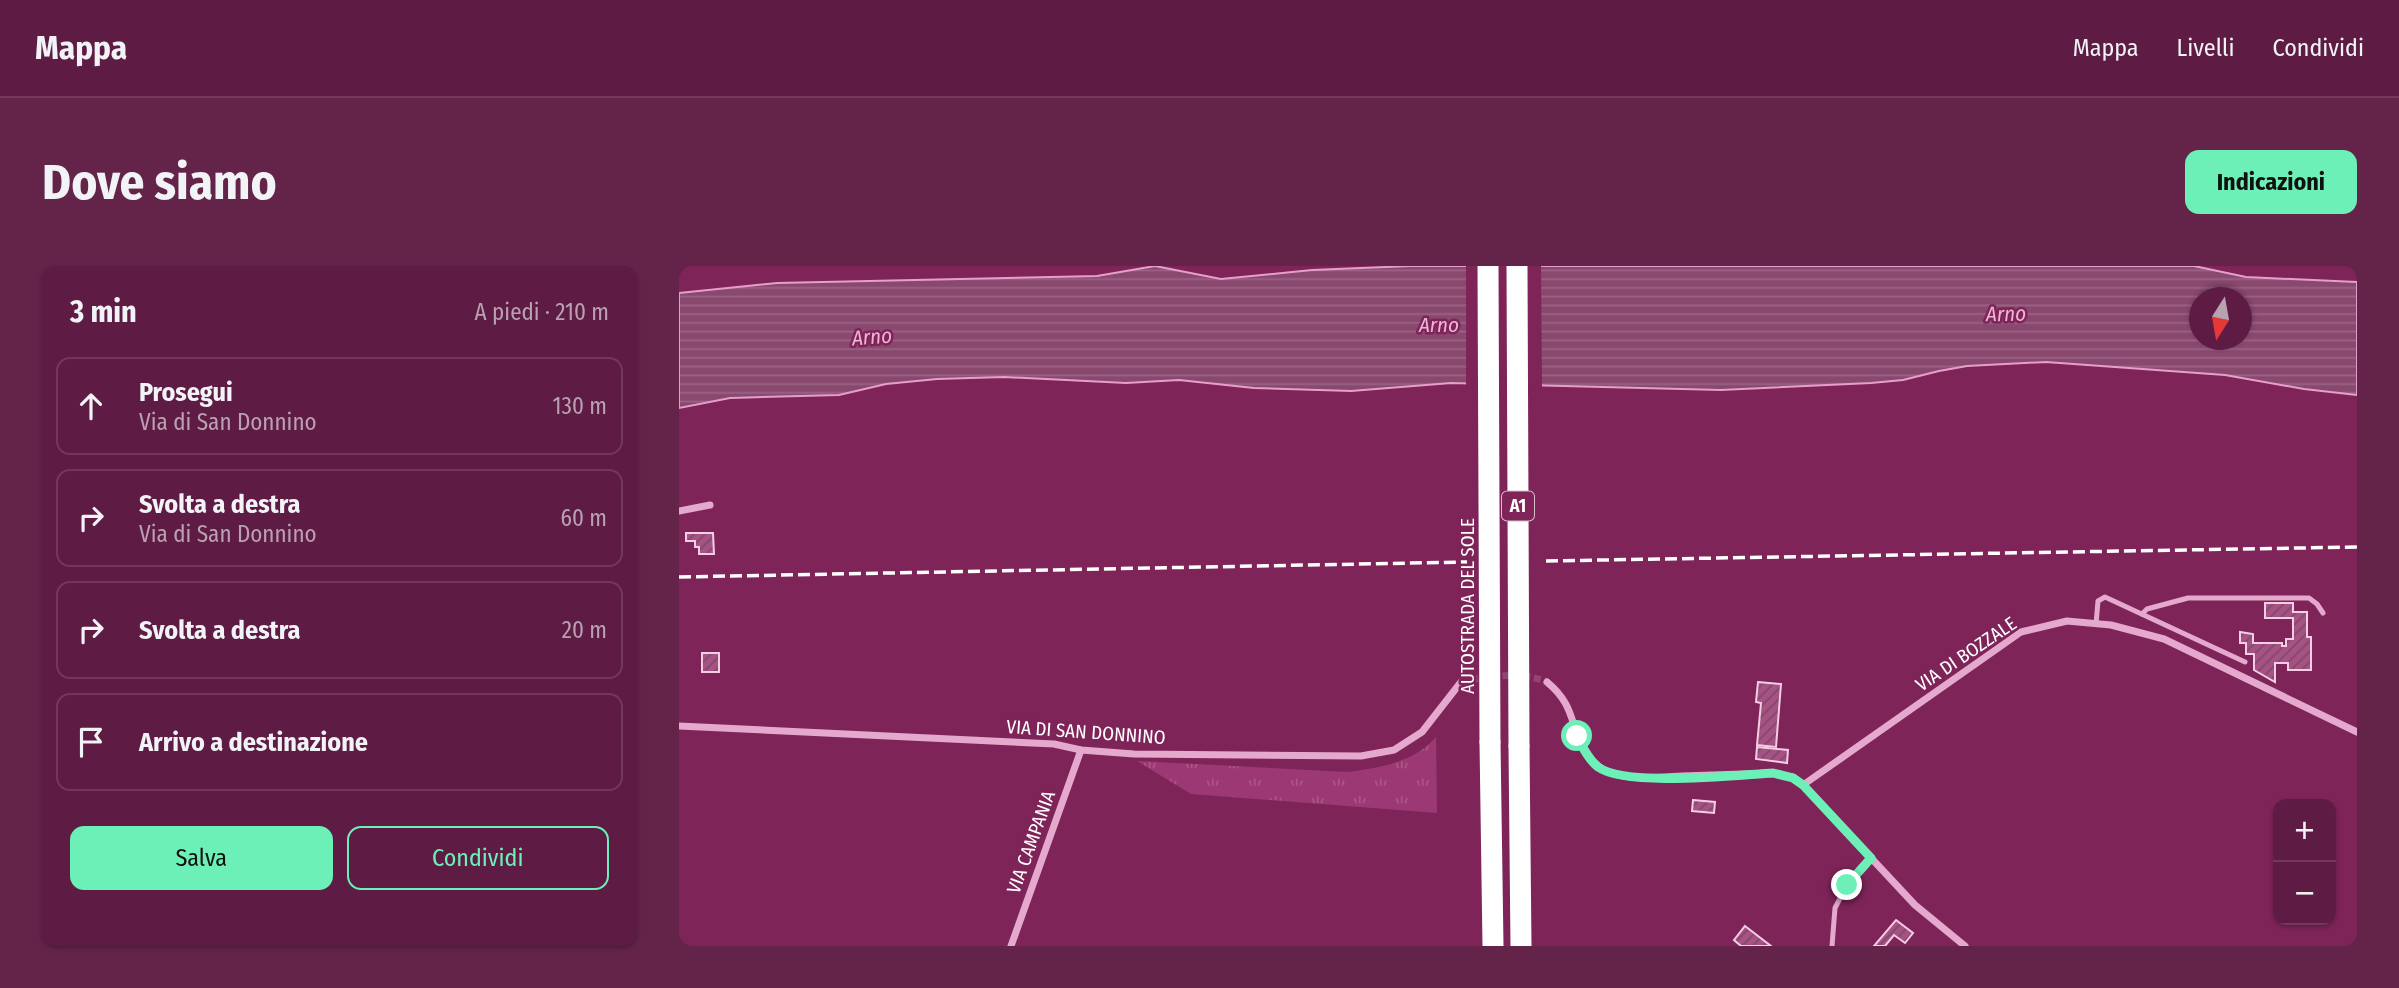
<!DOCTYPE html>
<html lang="it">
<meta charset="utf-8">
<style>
:root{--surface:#5e1b43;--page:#64244a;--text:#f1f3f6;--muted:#b9a1b2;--line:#73395c;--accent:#6df0b7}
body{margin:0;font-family:"Fira Sans Condensed",sans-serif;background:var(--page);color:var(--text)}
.controls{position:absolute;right:21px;bottom:21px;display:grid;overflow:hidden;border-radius:14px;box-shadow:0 2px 5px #0004}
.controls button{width:63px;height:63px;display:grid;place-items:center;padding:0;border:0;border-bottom:2px solid var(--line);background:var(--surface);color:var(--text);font:35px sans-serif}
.compass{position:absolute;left:1510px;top:21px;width:63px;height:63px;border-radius:50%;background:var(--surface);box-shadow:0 2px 5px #0004;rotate:191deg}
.stop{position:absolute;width:21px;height:21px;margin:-16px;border:5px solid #6df0b7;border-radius:50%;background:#fff}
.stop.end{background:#6df0b7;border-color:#fff;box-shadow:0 2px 7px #0008}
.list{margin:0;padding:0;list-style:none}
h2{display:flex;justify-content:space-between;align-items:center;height:91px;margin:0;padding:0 28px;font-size:30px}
h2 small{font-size:23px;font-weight:400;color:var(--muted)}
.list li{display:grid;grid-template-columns:46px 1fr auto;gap:21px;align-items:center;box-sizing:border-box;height:98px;margin:0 14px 14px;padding:0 14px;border:2px solid var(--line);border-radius:14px}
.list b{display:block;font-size:26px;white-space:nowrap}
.list p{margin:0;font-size:23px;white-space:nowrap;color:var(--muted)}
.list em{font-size:23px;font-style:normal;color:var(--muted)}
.actions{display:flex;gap:14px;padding:21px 28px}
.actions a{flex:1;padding:16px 0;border:2px solid var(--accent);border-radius:14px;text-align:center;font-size:24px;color:var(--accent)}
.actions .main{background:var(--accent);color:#111}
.icon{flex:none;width:38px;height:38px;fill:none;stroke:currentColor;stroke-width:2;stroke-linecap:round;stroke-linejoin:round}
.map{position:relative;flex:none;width:1678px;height:680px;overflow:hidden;border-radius:14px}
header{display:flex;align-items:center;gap:42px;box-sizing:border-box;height:98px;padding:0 35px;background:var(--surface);border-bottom:2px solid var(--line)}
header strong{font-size:33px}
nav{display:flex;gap:38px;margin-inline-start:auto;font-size:24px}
.intro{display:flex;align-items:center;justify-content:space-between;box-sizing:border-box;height:168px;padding:0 42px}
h1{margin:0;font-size:49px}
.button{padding:18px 32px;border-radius:14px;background:var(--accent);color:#111;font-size:24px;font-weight:700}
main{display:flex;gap:42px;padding:0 42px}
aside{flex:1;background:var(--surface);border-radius:14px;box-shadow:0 2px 5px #0004}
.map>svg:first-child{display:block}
</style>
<header>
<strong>Mappa</strong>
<nav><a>Mappa</a><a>Livelli</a><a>Condividi</a></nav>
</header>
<div class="intro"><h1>Dove siamo</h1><a class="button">Indicazioni</a></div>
<main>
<aside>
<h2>3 min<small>A piedi · 210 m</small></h2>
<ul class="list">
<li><svg class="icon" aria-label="ahead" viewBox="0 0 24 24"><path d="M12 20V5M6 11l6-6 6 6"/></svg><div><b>Prosegui</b><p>Via di San Donnino</p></div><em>130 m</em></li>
<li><svg class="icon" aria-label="right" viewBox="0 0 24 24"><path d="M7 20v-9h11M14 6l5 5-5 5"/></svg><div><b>Svolta a destra</b><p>Via di San Donnino</p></div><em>60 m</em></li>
<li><svg class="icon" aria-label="right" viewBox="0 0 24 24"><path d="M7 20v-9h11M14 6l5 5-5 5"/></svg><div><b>Svolta a destra</b></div><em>20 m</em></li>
<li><svg class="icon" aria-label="arrive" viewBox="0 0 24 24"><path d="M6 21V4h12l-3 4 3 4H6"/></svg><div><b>Arrivo a destinazione</b></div></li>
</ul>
<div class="actions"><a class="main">Salva</a><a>Condividi</a></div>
</aside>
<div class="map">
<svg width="1678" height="680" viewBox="0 0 1678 680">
<defs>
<pattern id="park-tufts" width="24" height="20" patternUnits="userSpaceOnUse" patternTransform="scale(1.75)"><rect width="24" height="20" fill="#9c3873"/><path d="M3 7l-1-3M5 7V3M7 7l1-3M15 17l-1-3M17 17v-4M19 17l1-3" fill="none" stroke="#ab5688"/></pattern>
<pattern id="water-rules" width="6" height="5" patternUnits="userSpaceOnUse" patternTransform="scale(1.75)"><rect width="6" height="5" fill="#89486e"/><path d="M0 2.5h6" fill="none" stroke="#9b6384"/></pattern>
<pattern id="building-hatch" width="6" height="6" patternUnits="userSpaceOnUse" patternTransform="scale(1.75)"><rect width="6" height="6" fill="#a95085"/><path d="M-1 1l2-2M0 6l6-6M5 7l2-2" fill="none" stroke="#764e66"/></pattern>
</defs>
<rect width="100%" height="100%" fill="#7e2459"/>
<!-- park -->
<path fill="url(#park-tufts)" d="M757,471l1,76 -246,-19 -54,-33 211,11c31,-4 67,-10 88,-35z"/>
<!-- water -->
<path fill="url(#water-rules)" stroke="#e79eca" stroke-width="2" fill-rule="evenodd" d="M476,0l66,13 91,-9 98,-4h784l52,11 111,5v113l-53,-6 -79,-14 -179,-13 -79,4 -28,5 -36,9 -32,3 -150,7 -270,-7 -100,8 -97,-3 -75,-8 -53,3 -122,-6 -67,2 -51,5 -47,11 -109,3 -51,10v-115l98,-10 320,-7zM1520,32h42v42h-42z"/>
<!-- pier -->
<path fill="#7e2459" d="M787,0h75l1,123 -76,-2z"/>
<!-- building -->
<g fill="url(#building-hatch)" stroke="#f5cde5" stroke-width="2">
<path d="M7,267h27l1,21h-15v-7h-4v-6h-9z"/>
<path d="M1586,337h28v9h14v25h4v33h-23v-7h-13v19l-21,-12v-16h-8v-11h-6v-11l13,2v9h29v3h4v-7h7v-21h-28z"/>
<rect x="23" y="387" width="17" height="19"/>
<path d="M1079,416l23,2 -5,63 -19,-2 4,-42 -5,-1z"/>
<path d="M1078,481l31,3 -1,13 -31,-4z"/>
<path d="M1014,534l22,2 -1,11 -22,-2z"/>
<path d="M1217,654l17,13 -8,10 -11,-8 -9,11h-11z"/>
<path d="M1066,660l26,20h-30l-7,-6z"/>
</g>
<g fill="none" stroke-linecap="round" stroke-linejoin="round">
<!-- street-tunnel -->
<path stroke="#914572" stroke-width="7" stroke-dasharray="7 3.5" stroke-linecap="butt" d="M782,416c27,-6 60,-11 86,0"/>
<!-- lane -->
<g stroke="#e6a9ce" stroke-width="5">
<path d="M1463,348l5,-5 41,-11h121l8,6 6,9"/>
<path d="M1417,358l2,-23 7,-4 140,65"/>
<path d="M1153,680l3,-38 12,-23 25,-27"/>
</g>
<!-- street -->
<g stroke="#e6a9ce" stroke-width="7">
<path d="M0,245l31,-6"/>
<path d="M868,416c31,26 21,45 41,73 8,12 21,19 35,21 20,3 40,1 59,0 31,-1 61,-2 91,-3l20,4 10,8 112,120 50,41"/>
<path d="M0,460l375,18 27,6 53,4 227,2 33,-6 28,-18 39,-50"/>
<path d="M1124,519l218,-153 46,-11 44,4 53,14 193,93"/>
<path d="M332,680l70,-196"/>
</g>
<!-- highway -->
<g stroke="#fff" stroke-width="21">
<path d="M811,476l3,204"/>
<path d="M840,480l2,200"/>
</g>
<!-- rail -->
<g stroke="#fff" stroke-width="3.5" stroke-dasharray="12 5" stroke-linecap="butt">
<path d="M867,295l811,-14"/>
<path d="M0,311l788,-15"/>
</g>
<!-- highway-bridge -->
<g stroke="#fff" stroke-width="21">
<path d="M809,0l2,476"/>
<path d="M838,0l2,480"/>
</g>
</g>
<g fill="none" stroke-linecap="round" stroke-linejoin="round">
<!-- route -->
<path stroke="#6df0b7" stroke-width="9" d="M898,470c5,10 11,23 21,31 27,20 138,8 175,6l20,5 10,7 68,73 -24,27"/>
</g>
<g text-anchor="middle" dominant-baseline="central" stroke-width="5" stroke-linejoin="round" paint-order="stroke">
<!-- shield labels -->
<rect fill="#7e2459" stroke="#d8bdcd" stroke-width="2" x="823" y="225.5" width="32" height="29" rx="5"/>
<g font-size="18" font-weight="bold" fill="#fff">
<text x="839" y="240">A1</text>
</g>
<!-- street labels -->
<g font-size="19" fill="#fff" stroke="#7e2459">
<text transform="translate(788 340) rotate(-90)">AUTOSTRADA DEL SOLE</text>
<text transform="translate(1287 388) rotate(-34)">VIA DI BOZZALE</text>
<text transform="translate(407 466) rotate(4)">VIA DI SAN DONNINO</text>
<text transform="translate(352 576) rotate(-70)">VIA CAMPANIA</text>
</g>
<!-- water labels -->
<g font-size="21" font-style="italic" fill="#eeb5d7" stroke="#7e2459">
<text transform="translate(1327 48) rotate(-1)">Arno</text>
<text x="760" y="59">Arno</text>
<text transform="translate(193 71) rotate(-4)">Arno</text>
</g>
</g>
</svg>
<div class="controls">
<button>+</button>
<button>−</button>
</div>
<svg class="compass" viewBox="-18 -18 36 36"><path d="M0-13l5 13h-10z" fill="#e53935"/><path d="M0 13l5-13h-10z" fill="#b9a1b2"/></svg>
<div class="stop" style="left:898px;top:470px"></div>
<div class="stop end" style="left:1168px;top:619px"></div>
</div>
</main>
